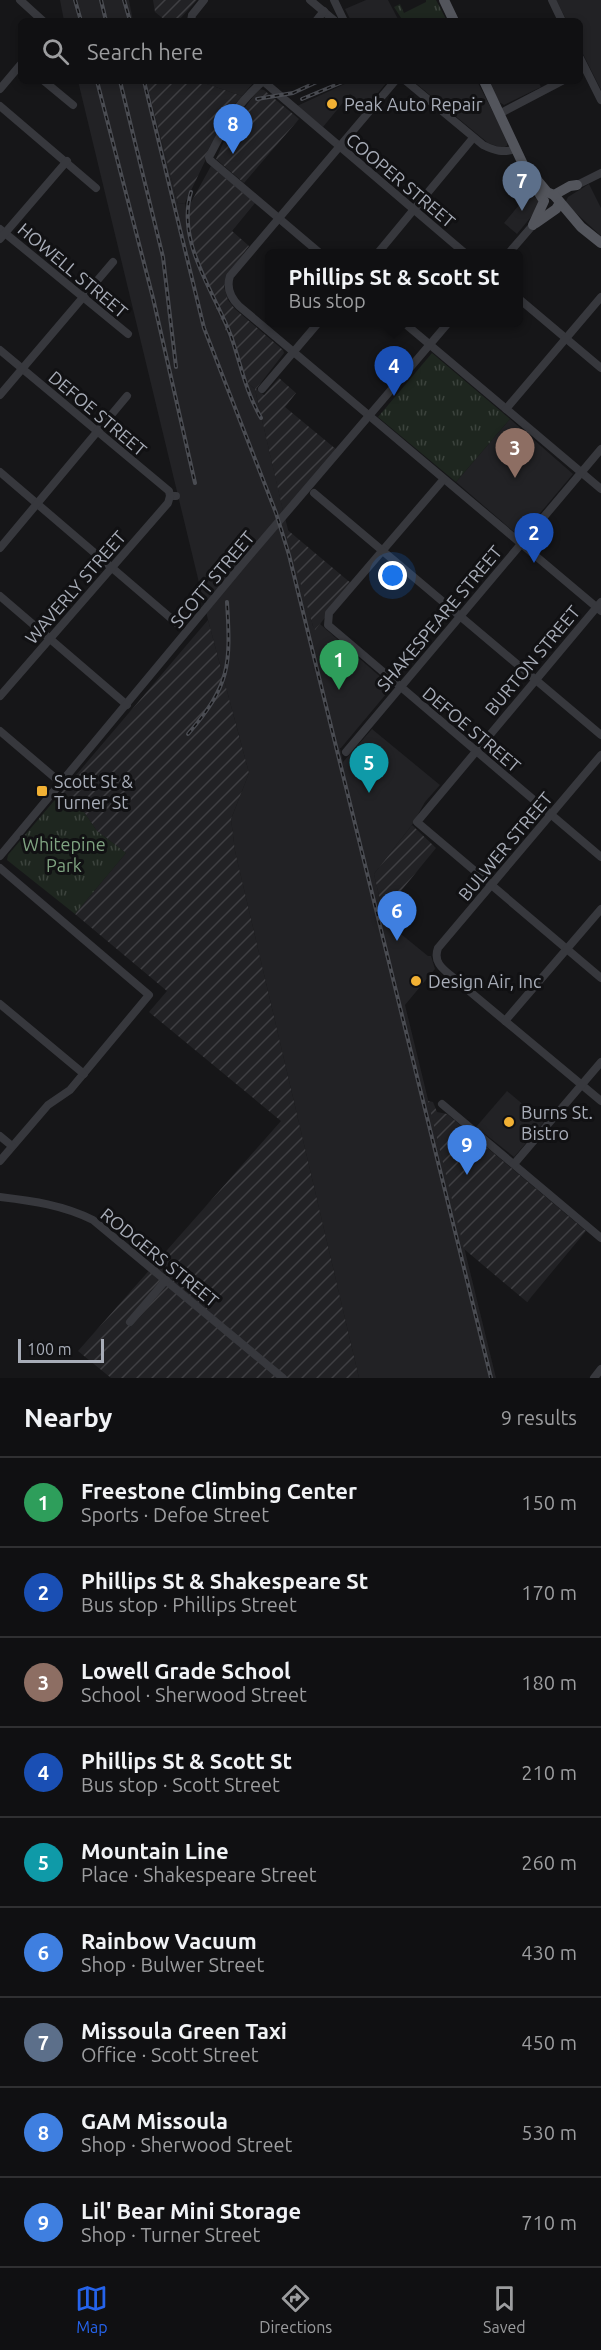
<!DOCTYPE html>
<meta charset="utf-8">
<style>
:root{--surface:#101012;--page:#19191b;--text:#f1f3f6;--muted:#9c9d9f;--line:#303032;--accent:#2563eb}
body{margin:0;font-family:Ubuntu,sans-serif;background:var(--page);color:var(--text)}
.scale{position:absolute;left:18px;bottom:15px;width:86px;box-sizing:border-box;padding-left:6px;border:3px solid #a8adb8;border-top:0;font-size:16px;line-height:21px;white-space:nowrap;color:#a8adb8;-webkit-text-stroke:4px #111113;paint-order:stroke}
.you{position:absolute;left:393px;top:576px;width:21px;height:21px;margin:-15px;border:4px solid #fff;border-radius:50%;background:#1a73e8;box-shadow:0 0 0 9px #1a73e833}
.badge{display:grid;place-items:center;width:39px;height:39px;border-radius:50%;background:var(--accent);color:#fff;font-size:20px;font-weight:700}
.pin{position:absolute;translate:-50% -50px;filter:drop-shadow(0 2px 3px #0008)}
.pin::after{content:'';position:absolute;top:32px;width:21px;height:18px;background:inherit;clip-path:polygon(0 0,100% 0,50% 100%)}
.popup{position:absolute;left:265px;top:249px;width:258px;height:78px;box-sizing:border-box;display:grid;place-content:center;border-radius:9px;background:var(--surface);filter:drop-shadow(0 2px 4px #0005);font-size:20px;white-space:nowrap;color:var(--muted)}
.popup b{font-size:22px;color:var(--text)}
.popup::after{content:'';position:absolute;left:50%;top:100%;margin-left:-12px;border:12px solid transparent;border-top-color:var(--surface)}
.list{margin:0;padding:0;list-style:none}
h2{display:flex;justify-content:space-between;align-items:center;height:78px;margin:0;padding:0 24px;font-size:26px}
h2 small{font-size:20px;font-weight:400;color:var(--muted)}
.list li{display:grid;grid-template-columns:39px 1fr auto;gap:18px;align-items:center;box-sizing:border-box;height:90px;padding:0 24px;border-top:2px solid var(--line)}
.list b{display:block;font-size:22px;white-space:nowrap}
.list p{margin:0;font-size:20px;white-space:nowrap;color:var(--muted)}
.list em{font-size:20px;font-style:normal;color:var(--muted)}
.icon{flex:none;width:33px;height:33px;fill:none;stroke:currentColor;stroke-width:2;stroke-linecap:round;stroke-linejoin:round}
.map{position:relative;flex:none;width:601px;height:1378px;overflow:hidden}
.search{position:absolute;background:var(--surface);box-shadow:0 3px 9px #0003;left:18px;right:18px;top:18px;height:66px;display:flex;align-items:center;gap:15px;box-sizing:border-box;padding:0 21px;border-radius:9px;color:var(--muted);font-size:22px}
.sheet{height:888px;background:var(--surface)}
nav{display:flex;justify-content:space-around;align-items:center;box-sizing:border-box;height:84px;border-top:2px solid var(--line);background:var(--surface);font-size:16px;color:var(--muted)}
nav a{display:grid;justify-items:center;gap:3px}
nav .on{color:var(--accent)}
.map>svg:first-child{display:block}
</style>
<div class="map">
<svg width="601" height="1378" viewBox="0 0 601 1378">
<defs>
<pattern id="industrial-furrows" width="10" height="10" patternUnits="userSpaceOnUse" patternTransform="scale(1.5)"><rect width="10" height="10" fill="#222225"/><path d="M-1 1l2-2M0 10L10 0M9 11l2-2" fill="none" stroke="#3f3f43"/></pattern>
<pattern id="grass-tufts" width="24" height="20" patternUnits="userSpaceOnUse" patternTransform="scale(1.5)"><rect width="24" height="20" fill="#1e261f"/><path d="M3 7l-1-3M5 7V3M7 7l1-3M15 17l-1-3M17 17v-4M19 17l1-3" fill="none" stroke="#3c433d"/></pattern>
</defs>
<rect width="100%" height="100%" fill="#161618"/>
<!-- built -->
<g fill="#222225">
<path d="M60,0h69l4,21h-69z"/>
<path d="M366,0h22l11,21h-48l-6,-12z"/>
<path d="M556,0h45v90l-21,-42v-27h-13z"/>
<path d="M78,81h68l32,123 7,-1 13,63 50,117 7,6 28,121 30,116 2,3 5,-5 72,63 -51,61h-1l3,14 29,-33 68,56 -15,17 -13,23 -38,49 11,47 43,35h3l4,13 -30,36 91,373h-137l-124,-527 -4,-32 18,-46 -41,-153z"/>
<path d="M198,81h54l2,1 -12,14z"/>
<path d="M351,81h37l-22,26 -16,-13 -27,33 -26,-21z"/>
<path d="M413,81h64l31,60 -1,5 -5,2 -14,-5z"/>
<path d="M488,81h50l3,6 -37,18 -5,-3z"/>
<path d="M589,184l12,24v28l-36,-33 3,-6z"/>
<path d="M529,193l9,6 2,7 -23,28 -13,-11z"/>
<path d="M510,419l63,55 -53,63 -64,-55z"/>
<path d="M507,1091l37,31 -30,35 -38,-30z"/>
</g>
<!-- industrial -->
<g fill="url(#industrial-furrows)">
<path d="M153,0h44l-19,21h-12l-11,-9z"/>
<path d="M146,81h52l44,15 -13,15 -44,92 -7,1z"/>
<path d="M259,89l5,1 35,29 -55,64 -28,-24 10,-22 13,-22z"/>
<path d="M211,166l44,37 -23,28 17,15 -22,29 -3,12 4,13 7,9 48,41 1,3 -28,36 8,6 15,-17 17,15 -11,14 52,43 -54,61 -28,-122 -7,-6 -50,-117 -7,-27 -3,-20 2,-15z"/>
<path d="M284,527l68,57 -37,46 -2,-4z"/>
<path d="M208,620l41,153 -18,46 4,32 124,527h-248l-33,-27 203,-230 -132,-109 18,-21 -92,-77 51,-61 -29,-22 -18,-26 -15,-12 -5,2z"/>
<path d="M412,825l24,23 -53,65 -9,-39z"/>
<path d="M428,1101l5,1 4,10 10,2 139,117 -59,71 -63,-53z"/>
</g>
<!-- grass -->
<g fill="url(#grass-tufts)">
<path d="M426,0h10l11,21h-44l-9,-14 6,-3 4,9 22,-11z"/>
<path d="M432,353l78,66 -54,63 -78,-65z"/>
<path d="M64,793l15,12 18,26 29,22 -51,61 -68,-54 1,-5 51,-60z"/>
</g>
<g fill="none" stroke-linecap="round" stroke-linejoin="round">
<!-- minor -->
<g stroke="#37383d" stroke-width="8">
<path d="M20,0l23,21"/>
<path d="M310,0l25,21"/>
<path d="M334,0l10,21"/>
<path d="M552,0l10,21"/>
<path d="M191,21l1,-6 12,-15"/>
<path d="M316,21l8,-10"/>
<path d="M580,58l21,42"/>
<path d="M44,81l29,24"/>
<path d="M263,81l203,173"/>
<path d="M263,81c-29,26 -36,42 -54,76l1,3 111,94"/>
<path d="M395,81l-165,195c-4,12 1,22 9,30l362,305"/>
<path d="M406,81l77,64c12,6 20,8 33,4"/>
<path d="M0,89l21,-25"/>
<path d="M0,106l96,82"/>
<path d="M499,114l63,-33"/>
<path d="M577,185l24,-12"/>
<path d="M0,229l128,105"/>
<path d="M0,239l67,-78"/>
<path d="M377,254l96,-116"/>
<path d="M508,254l25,-29"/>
<path d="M518,298l83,70"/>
<path d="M403,322l198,167"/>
<path d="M0,350l169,141 1,5h6"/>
<path d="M262,389l57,-67"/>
<path d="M0,395l113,-133"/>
<path d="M506,409l95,-112"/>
<path d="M0,472l180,154"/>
<path d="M443,480l-114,133 -1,12 273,232"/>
<path d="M314,493l287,242"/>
<path d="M0,548l127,-152"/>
<path d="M0,596l127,109"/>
<path d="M601,602l-184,220 184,156"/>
<path d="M0,696l168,-193 2,-7"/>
<path d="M0,731l61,52"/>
<path d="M346,752l255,-303"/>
<path d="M601,755l-163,193c-6,16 8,23 18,32l145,121"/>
<path d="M0,856l245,-295 204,-239"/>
<path d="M0,868l149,127 -79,95 -22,15 -48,56"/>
<path d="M0,1004l84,70"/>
<path d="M505,1021l96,-112"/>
<path d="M442,1104l159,134"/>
<path d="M0,1136l12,10"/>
<path d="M514,1164l87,-102"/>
<path d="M0,1197c33,4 63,8 93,23l190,158"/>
<path d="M130,1322l36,-42"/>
<path d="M594,1378l7,-9"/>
</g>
<!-- major -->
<g stroke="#53555c" stroke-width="10">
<path d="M444,0l10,21"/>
<path d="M484,81l45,96 15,24 -11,24"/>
<path d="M537,180l10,12 7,3 16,-9 7,-1"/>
<path d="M554,195l27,32 20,16"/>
<path d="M536,223l20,-14 4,-6"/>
</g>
<!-- rail casing -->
<g stroke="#4a4c52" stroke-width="4">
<g id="rail">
<path d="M75,0l6,21"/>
<path d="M101,0l5,21"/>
<path d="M124,0l6,21"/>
<path d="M97,81l56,217 42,185"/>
<path d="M120,81l43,176 13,110"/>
<path d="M144,81l60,247 72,185 13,42 202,823"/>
<path d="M257,99l36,-6 26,-12"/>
<path d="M302,99l43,-18"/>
<path d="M191,192c-15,50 23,99 40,144 10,29 14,54 30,82"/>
<path d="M188,734c42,-49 43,-68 39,-132"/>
</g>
</g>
<!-- rail -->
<use href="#rail" stroke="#111113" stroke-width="1.5" stroke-dasharray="4.5" stroke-linecap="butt"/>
</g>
<!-- markers -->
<g fill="#f2b134" stroke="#111113" stroke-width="2">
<circle cx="332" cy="104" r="6"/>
<rect x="36" y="785" width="12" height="12" rx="3"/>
<circle cx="416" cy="981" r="6"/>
<circle cx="509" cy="1122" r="6"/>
</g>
<g text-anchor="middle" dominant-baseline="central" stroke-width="6" stroke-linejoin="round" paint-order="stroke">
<!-- poi labels -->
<g font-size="18" fill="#a8adb8" stroke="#111113" text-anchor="start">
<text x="344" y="104">Peak Auto Repair</text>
<text x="54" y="781">Scott St &amp;<tspan x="54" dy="21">Turner St</tspan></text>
<text x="428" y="981">Design Air, Inc</text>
<text x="521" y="1112">Burns St.<tspan x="521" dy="21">Bistro</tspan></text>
</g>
<!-- street labels -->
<g font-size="18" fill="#a8adb8" stroke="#111113">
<text transform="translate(401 180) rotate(40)">COOPER STREET</text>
<text transform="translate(73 270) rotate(40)">HOWELL STREET</text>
<text transform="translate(98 413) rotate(40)">DEFOE STREET</text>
<text transform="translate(212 579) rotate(-50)">SCOTT STREET</text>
<text transform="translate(75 587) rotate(-49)">WAVERLY STREET</text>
<text transform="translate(439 618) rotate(-50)">SHAKESPEARE STREET</text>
<text transform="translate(532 660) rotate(-50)">BURTON STREET</text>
<text transform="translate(472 729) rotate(40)">DEFOE STREET</text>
<text transform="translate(505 846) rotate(-50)">BULWER STREET</text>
<text transform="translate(160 1257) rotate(39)">RODGERS STREET</text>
</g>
<!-- park labels -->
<g font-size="18" fill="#7fa381" stroke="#111113">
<text x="64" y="844">Whitepine<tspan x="64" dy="21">Park</tspan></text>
</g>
</g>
</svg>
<div class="scale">100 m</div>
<div class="you"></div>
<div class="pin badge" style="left:339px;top:690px;background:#2e9e5b">1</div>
<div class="pin badge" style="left:534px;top:563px;background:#1a4fb4">2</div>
<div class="pin badge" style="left:515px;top:478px;background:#8d6e63">3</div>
<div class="pin badge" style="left:394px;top:396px;background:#1a4fb4">4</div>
<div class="popup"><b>Phillips St &amp; Scott St</b>Bus stop</div>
<div class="pin badge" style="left:369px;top:793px;background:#0f9aa8">5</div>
<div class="pin badge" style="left:397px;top:941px;background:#3f7fe0">6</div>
<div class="pin badge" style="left:522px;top:211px;background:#5c6f8a">7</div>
<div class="pin badge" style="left:233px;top:154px;background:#3f7fe0">8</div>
<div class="pin badge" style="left:467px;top:1175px;background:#3f7fe0">9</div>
<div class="search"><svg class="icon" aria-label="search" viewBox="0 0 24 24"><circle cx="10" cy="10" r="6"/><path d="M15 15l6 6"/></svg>Search here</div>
</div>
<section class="sheet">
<h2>Nearby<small>9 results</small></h2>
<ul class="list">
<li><span class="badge" style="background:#2e9e5b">1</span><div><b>Freestone Climbing Center</b><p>Sports · Defoe Street</p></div><em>150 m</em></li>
<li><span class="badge" style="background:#1a4fb4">2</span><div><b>Phillips St &amp; Shakespeare St</b><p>Bus stop · Phillips Street</p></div><em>170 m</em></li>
<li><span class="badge" style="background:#8d6e63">3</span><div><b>Lowell Grade School</b><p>School · Sherwood Street</p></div><em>180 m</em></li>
<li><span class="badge" style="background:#1a4fb4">4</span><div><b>Phillips St &amp; Scott St</b><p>Bus stop · Scott Street</p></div><em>210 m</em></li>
<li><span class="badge" style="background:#0f9aa8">5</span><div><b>Mountain Line</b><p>Place · Shakespeare Street</p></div><em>260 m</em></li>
<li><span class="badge" style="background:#3f7fe0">6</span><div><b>Rainbow Vacuum</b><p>Shop · Bulwer Street</p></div><em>430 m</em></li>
<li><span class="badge" style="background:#5c6f8a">7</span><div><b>Missoula Green Taxi</b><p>Office · Scott Street</p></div><em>450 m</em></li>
<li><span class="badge" style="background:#3f7fe0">8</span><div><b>GAM Missoula</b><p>Shop · Sherwood Street</p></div><em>530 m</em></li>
<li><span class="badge" style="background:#3f7fe0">9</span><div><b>Lil' Bear Mini Storage</b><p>Shop · Turner Street</p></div><em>710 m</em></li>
</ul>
</section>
<nav>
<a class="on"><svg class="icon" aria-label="map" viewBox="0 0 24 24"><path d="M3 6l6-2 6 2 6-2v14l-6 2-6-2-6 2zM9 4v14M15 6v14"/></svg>Map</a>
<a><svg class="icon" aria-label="directions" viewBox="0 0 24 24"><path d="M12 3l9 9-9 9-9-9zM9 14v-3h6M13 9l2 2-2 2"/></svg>Directions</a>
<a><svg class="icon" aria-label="saved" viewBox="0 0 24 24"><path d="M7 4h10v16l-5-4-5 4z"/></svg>Saved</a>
</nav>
